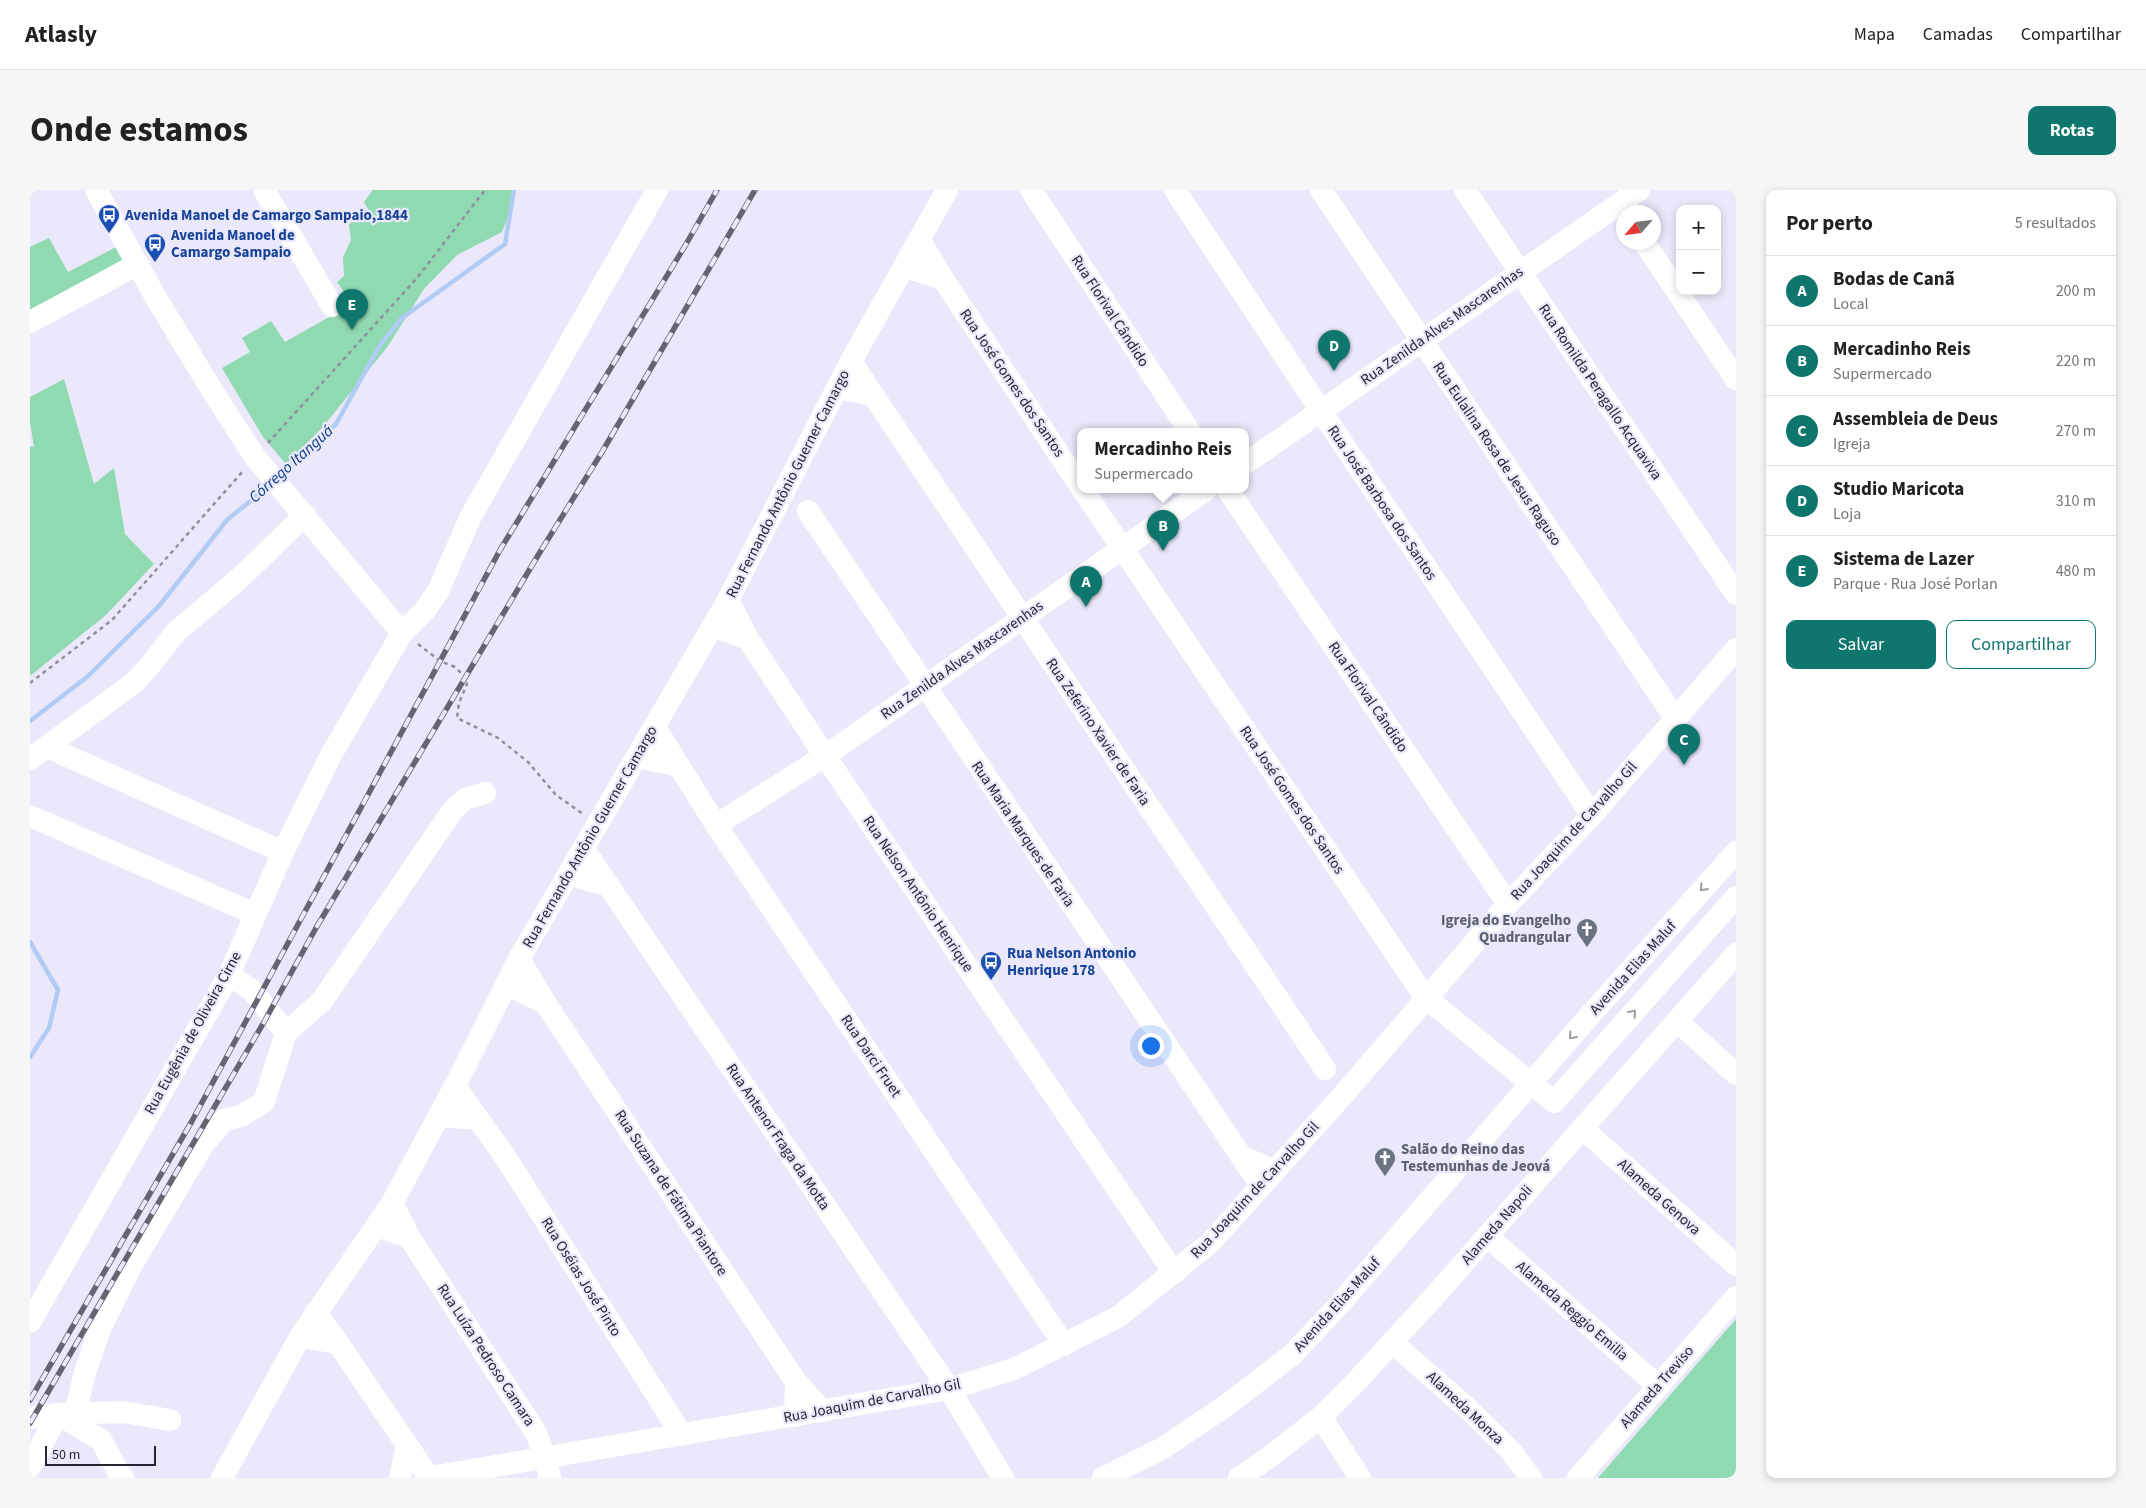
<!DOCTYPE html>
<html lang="pt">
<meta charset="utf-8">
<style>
:root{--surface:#fff;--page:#f6f6f6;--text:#222;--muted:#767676;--line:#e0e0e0;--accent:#0f766e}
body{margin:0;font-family:"Source Sans 3",sans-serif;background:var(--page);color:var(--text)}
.controls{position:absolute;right:15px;top:15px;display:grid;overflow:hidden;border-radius:10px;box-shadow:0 2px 8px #0003}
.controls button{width:45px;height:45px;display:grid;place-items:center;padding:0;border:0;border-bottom:1px solid var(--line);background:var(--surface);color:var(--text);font:25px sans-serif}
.compass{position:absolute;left:1586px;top:15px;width:45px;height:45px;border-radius:50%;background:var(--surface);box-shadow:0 2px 8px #0003;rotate:242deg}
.scale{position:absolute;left:15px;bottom:12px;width:111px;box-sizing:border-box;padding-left:5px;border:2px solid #262530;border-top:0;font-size:14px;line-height:18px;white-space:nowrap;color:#262530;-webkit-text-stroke:4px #eae8fa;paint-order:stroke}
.you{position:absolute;left:1120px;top:855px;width:18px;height:18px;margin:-12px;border:4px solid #fff;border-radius:50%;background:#1a73e8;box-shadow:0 0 0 8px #1a73e833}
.badge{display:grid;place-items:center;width:32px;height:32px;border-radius:50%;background:var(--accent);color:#fff;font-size:16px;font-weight:700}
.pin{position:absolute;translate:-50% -41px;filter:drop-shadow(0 1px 2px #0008)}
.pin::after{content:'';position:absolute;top:26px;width:18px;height:15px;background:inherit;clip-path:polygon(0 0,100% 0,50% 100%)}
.popup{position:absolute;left:1047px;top:238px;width:172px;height:65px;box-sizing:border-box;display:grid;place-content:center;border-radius:10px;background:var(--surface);filter:drop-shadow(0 1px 4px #0005);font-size:16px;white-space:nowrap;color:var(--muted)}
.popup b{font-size:19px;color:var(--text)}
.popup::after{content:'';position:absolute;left:50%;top:100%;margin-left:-10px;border:10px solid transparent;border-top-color:var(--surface)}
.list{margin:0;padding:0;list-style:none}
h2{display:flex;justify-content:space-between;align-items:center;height:65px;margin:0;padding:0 20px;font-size:21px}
h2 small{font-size:16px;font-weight:400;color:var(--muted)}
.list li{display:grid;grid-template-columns:32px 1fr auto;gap:15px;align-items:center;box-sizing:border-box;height:70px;padding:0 20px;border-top:1px solid var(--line)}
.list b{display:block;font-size:19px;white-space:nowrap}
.list p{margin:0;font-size:16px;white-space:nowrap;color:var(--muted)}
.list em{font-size:16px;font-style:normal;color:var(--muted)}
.actions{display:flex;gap:10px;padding:15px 20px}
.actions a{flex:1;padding:11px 0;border:1px solid var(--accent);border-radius:10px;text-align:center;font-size:18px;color:var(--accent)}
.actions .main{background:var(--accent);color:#fff}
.map{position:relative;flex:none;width:1706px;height:1288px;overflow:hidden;border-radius:10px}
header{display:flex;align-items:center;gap:30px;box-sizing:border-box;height:70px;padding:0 25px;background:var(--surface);border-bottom:1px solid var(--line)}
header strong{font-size:24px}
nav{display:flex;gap:28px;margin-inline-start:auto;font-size:18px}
.intro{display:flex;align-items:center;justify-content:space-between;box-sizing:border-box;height:120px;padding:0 30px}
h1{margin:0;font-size:35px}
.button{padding:12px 22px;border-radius:10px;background:var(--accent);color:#fff;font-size:18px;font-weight:700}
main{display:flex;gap:30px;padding:0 30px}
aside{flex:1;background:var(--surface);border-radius:10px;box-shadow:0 2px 8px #0003}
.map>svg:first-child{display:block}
</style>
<header>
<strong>Atlasly</strong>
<nav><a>Mapa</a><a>Camadas</a><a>Compartilhar</a></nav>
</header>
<div class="intro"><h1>Onde estamos</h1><a class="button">Rotas</a></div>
<main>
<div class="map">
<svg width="1706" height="1288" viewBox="0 0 1706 1288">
<rect width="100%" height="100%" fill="#eae8fa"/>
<!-- green -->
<g fill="#90dab2">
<path d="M343,0h139l1,14 -11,28 -45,23 -33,34 -36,57 -66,82 -36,36 -23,-27 -41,-69 28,-16 -8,-14 29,-17 14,21 67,-38 -15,-22 7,-6 -1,-19 8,-17 -2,-16 20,-13 -5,-9z"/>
<path d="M19,48l19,34 52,-27 9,15 -99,51v-64z"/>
<path d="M34,189l30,105 20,-16 11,66 29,30 -48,51 -76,61v-230l4,1 -4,-25v-25z"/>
<path d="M1706,1129v159h-138z"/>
</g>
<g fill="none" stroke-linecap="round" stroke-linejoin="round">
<!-- stream -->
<g stroke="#b0cbf4" stroke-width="4.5">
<path d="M250,286l56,-52 44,-79 22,-27 103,-74 9,-54"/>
<path d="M0,531l57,-44 72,-71 68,-86 43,-35"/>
<path d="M0,752l28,48 -9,38 -19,29"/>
</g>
<!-- path -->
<g stroke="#908e9d" stroke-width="2.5" stroke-dasharray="4 4" stroke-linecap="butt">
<path d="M238,253l149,-165 68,-88"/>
<path d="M388,454l22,17 15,6 11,11 1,6 -8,19 -2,15 41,20 30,24 28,33 27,19"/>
<path d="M0,493l82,-63 131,-149"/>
</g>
<!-- minor -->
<g stroke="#fff" stroke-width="22">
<path d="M66,0l59,106 58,96 42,65 147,176"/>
<path d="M234,0l68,116"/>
<path d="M1001,0l159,242"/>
<path d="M1145,0l146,221 271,404"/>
<path d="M1291,0l354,528"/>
<path d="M1435,0l271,404"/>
<path d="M1614,52l92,137"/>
<path d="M875,77l38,12 -24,-40"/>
<path d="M913,89l137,207"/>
<path d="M0,132l108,-58"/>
<path d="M807,198l36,7 -22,-34"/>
<path d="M843,205l452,674"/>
<path d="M1216,273l393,-273"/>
<path d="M1053,300l342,507 129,105 182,-205"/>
<path d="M1198,300l280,414"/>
<path d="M778,321l433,645"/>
<path d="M683,436l35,13 -20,-39"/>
<path d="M718,449l77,117 349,517"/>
<path d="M17,557l236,105"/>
<path d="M608,567l41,9 -24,-39"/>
<path d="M0,569l105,-77 16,-18 25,-32 64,-54 65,-63"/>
<path d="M649,576l37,59 348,520"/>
<path d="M0,626l225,98"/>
<path d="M686,635l109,-69 381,-266"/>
<path d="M539,685l39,10 -24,-36"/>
<path d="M578,695l341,504 54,89"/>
<path d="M199,785l23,15 34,43"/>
<path d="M476,794l40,20 -27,-45"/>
<path d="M516,814l250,378"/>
<path d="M1647,831l59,53"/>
<path d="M410,926l38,3 -23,-33"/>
<path d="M448,929l24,33 180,283"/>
<path d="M1552,938l154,137"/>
<path d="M1231,996l-20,-30 33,15"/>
<path d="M348,1036l32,12 -18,-35"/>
<path d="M1457,1046l171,150"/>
<path d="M380,1048l126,195 9,24 5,21"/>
<path d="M0,1132l199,-347 54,-123 48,-97 71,-122 23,-23 13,-19 33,-75 186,-326"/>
<path d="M270,1147l38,6 -22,-31"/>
<path d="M308,1153l69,102"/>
<path d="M1363,1153l74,65 43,42 21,28"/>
<path d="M45,1223l11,-44 15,-42 29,-59 73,-123 21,-25 19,-5 21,-13 22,-69 36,-32 131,-191 12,-11 20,-6"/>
<path d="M765,1226l1,-34 27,29"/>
<path d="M1291,1227l39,61"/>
<path d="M0,1228l28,-4 66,-2 46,8"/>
<path d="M0,1277l28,-53 43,26 20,37 2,1"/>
<path d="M192,1288l78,-141 92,-134 63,-117 64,-127 209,-359 123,-239 96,-171"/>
<path d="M370,1288l7,-33 22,32"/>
<path d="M395,1288l524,-89 65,-20 104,-52 92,-74 133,-148 165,-191 84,-89 144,-166"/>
<path d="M1073,1288l60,-30 64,-43 66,-51 44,-47 247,-285 152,-170"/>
<path d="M1209,1288l29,-20 53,-41 34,-34 84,-92 297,-337"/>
<path d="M1548,1288l158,-181"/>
</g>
<!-- rail casing -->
<g stroke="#656471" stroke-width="5.5">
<g id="rail">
<path d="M0,1210l162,-279 308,-571 185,-304 32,-56"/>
<path d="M0,1233l234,-401 52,-94 221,-371 65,-105 153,-262"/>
</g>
</g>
<!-- rail -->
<use href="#rail" stroke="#eae8fa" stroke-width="4" stroke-dasharray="11" stroke-linecap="butt"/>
</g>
<!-- one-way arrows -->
<defs><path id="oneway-chevron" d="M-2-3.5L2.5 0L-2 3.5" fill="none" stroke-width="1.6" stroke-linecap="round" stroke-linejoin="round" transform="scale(1.25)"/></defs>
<g stroke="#9d9da2">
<use href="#oneway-chevron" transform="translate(1673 698) rotate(132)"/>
<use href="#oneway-chevron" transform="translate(1603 823) rotate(-48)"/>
<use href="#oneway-chevron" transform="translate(1542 846) rotate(131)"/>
</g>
<!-- icons -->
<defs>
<g id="bus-pin" transform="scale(1.125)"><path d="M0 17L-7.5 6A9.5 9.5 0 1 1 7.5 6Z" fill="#1a4fb4" stroke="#eae8fa"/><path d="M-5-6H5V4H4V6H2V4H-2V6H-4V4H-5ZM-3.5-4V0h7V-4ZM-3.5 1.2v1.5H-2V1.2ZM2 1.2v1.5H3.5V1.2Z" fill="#fff"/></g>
<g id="church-pin" transform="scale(1.125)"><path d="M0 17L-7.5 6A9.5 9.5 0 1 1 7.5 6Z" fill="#6b7280" stroke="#eae8fa"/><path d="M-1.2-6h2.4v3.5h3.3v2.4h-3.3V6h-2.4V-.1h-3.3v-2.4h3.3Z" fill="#fff"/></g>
</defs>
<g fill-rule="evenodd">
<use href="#bus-pin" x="79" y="25"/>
<use href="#bus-pin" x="125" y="54"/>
<use href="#church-pin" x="1557" y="739"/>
<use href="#bus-pin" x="961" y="772"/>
<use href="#church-pin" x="1355" y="968"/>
</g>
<g text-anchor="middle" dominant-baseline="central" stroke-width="4.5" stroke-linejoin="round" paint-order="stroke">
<!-- transit labels -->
<g font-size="15" font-weight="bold" fill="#164399" stroke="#eae8fa" text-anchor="start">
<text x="95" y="25">Avenida Manoel de Camargo Sampaio,1844</text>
<text x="141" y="45">Avenida Manoel de<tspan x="141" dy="17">Camargo Sampaio</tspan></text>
<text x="977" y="763">Rua Nelson Antonio<tspan x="977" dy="17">Henrique 178</tspan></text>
</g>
<!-- street labels -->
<g font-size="15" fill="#262530" stroke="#eae8fa">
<text transform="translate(1080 121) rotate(57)">Rua Florival Cândido</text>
<text transform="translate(1412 136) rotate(-35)">Rua Zenilda Alves Mascarenhas</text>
<text transform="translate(982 193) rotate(56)">Rua José Gomes dos Santos</text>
<text transform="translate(1570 202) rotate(56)">Rua Romilda Peragallo Acquaviva</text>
<text transform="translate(1467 264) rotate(56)">Rua Eulalina Rosa de Jesus Raguso</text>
<text transform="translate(758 294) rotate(-63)">Rua Fernando Antônio Guerner Camargo</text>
<text transform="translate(1352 313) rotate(56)">Rua José Barbosa dos Santos</text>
<text transform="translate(932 470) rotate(-35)">Rua Zenilda Alves Mascarenhas</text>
<text transform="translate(1338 507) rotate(56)">Rua Florival Cândido</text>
<text transform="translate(1068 542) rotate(56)">Rua Zeferino Xavier de Faria</text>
<text transform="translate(1262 610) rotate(56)">Rua José Gomes dos Santos</text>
<text transform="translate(1544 641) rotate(-48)">Rua Joaquim de Carvalho Gil</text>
<text transform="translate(993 644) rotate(56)">Rua Maria Marques de Faria</text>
<text transform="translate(560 647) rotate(-60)">Rua Fernando Antônio Guerner Camargo</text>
<text transform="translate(888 704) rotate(56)">Rua Nelson Antônio Henrique</text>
<text transform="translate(1603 778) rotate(-48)">Avenida Elias Maluf</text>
<text transform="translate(163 843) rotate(-61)">Rua Eugênia de Oliveira Cirne</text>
<text transform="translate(841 866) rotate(56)">Rua Darci Fruet</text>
<text transform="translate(748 947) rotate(56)">Rua Antenor Fraga da Motta</text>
<text transform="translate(1225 1000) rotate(-47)">Rua Joaquim de Carvalho Gil</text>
<text transform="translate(641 1003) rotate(57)">Rua Suzana de Fátima Piantore</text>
<text transform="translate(1629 1007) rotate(42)">Alameda Genova</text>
<text transform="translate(1467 1035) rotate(-49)">Alameda Napoli</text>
<text transform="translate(551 1087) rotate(58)">Rua Oséias José Pinto</text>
<text transform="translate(1307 1115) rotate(-48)">Avenida Elias Maluf</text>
<text transform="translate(1542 1121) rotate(41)">Alameda Reggio Emilia</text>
<text transform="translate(456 1165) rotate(57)">Rua Luíza Pedroso Camara</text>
<text transform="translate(1627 1197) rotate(-49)">Alameda Treviso</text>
<text transform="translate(842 1211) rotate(-11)">Rua Joaquim de Carvalho Gil</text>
<text transform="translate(1435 1218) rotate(43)">Alameda Monza</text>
</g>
<!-- worship labels -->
<g font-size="15" font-weight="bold" fill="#5b616d" stroke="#eae8fa" text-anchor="end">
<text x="1541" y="730">Igreja do Evangelho<tspan x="1541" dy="17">Quadrangular</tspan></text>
<text x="1371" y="959" text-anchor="start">Salão do Reino das<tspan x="1371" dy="17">Testemunhas de Jeová</tspan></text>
</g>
<!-- water labels -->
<g font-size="16" font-style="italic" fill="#0a3e8a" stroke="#eae8fa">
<text transform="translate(261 274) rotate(-42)">Córrego Itanguá</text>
</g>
</g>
</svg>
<div class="controls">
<button>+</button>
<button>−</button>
</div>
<svg class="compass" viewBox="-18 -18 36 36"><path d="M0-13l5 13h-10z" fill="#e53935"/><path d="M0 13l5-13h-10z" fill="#767676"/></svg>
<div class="scale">50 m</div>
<div class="you"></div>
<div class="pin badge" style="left:1056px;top:417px">A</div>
<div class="pin badge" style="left:1133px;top:361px">B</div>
<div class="popup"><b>Mercadinho Reis</b>Supermercado</div>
<div class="pin badge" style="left:1654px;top:575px">C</div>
<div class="pin badge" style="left:1304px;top:181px">D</div>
<div class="pin badge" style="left:322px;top:140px">E</div>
</div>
<aside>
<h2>Por perto<small>5 resultados</small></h2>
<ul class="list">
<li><span class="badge">A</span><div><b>Bodas de Canã</b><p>Local</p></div><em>200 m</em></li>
<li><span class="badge">B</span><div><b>Mercadinho Reis</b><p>Supermercado</p></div><em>220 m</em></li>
<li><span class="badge">C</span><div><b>Assembleia de Deus</b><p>Igreja</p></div><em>270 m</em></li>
<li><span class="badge">D</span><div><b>Studio Maricota</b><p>Loja</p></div><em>310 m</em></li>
<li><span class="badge">E</span><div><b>Sistema de Lazer</b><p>Parque · Rua José Porlan</p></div><em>480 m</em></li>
</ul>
<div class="actions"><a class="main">Salvar</a><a>Compartilhar</a></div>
</aside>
</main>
